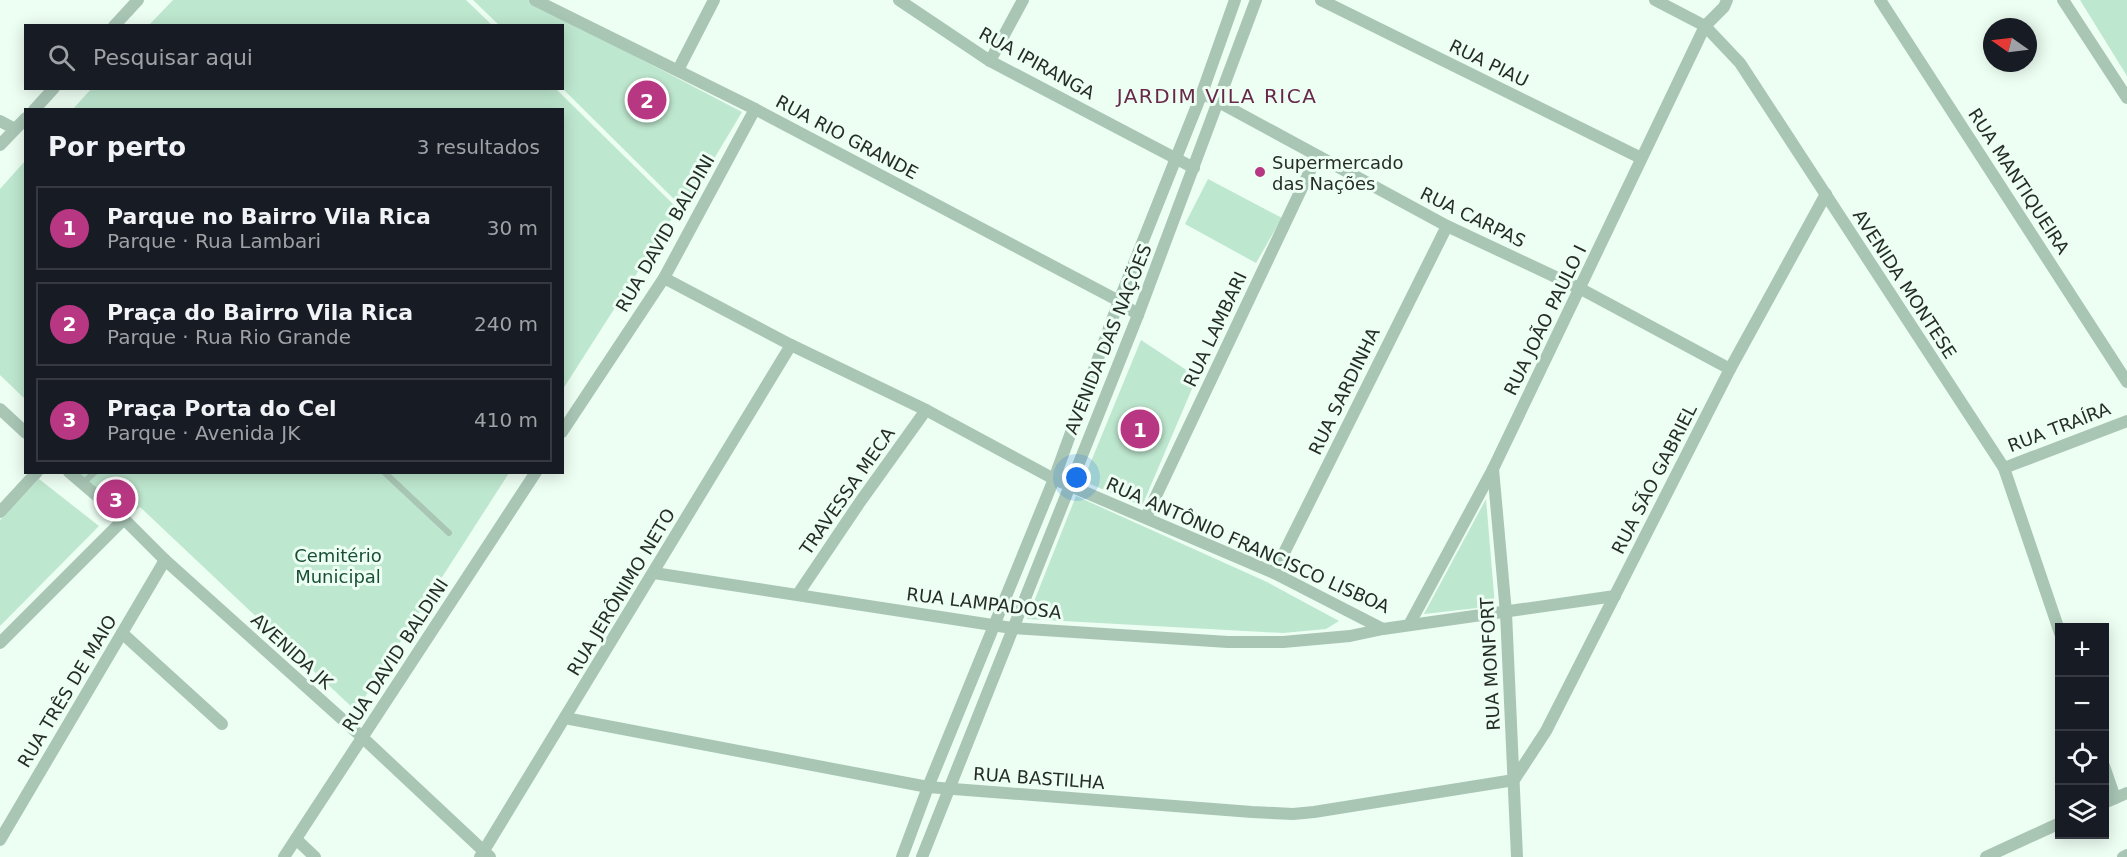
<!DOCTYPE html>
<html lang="pt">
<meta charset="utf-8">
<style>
:root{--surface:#171b24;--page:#20242c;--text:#f1f3f6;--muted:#9ea1a6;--line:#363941;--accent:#b83782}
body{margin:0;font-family:"DejaVu Sans",sans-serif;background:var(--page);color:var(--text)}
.controls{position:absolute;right:18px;bottom:18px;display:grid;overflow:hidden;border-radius:0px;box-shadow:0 3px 15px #0003}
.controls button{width:54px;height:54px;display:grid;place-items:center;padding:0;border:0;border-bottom:2px solid var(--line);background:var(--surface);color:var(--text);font:30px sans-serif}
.compass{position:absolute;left:1983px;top:18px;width:54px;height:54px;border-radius:50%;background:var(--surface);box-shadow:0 3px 15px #0003;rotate:284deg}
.you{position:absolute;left:1077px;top:478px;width:21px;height:21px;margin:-15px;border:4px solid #fff;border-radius:50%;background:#1a73e8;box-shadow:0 0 0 9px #1a73e833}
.badge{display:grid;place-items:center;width:39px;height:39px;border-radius:50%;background:var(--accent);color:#fff;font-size:20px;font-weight:700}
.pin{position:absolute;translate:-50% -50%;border:3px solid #fff;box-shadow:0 2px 6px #0006}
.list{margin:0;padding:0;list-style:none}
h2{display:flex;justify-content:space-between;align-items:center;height:78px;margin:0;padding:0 24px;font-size:26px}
h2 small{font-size:20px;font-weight:400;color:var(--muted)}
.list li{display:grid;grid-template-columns:39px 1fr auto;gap:18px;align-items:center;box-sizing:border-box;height:84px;margin:0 12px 12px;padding:0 12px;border:2px solid var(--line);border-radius:0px}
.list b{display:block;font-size:22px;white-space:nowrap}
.list p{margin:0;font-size:20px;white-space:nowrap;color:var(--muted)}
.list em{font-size:20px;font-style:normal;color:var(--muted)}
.icon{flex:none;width:33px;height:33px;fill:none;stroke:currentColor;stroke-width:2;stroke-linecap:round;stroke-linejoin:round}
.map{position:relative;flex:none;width:2127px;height:857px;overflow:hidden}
.search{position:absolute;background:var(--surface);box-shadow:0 3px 15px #0003;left:24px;top:24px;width:540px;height:66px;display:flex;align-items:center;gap:15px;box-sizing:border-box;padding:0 21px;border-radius:0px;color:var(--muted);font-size:22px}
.panel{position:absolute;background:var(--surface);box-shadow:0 3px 15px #0003;left:24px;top:108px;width:540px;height:366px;border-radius:0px}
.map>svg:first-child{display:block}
</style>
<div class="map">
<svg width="2127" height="857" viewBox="0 0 2127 857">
<rect width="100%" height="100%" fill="#edfef3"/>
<!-- green -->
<g fill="#bee7cf">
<path d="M173,0h293l26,25h-343z"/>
<path d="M473,0h55l214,112 -58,97 -122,-121v-62l-63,-1z"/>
<path d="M2080,0h47v76z"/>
<path d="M92,88l464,1 122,120 -115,180 -1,-279 -489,-1z"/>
<path d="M25,161v238l-25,-24v-186z"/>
<path d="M1208,179l74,39 -26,45 -71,-39z"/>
<path d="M1141,340l56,37 -55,129 -59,-25z"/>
<path d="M69,473h440l-153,238 -216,-204 -16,12z"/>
<path d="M39,479l60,47 -99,100v-106z"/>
<path d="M1076,496l191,86 72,39 -13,8 -43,4 -256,-14z"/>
<path d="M1486,499l9,107 -71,8z"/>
</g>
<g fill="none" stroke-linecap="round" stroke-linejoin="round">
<!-- service -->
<g stroke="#a9c6b5" stroke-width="6">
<path d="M384,472l65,61"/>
<path d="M83,483l12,-11"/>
</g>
<!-- minor -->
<g stroke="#a9c6b5" stroke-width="12">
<path d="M535,0l220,109 364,192 19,14"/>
<path d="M899,0l91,61 204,107"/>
<path d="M1321,0l320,158"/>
<path d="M1655,0l50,26 35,37 264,405 56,165"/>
<path d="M1880,0l247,382"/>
<path d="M2063,0l64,98"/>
<path d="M114,26l24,-26"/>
<path d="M990,61l33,-61"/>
<path d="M678,70l36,-70"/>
<path d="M1202,93l245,133 134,63 149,80"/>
<path d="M34,110l20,-22"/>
<path d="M0,121l15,8"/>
<path d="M0,145l26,-27"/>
<path d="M664,278l127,67 135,65 128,69 220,94 109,56 232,-33"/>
<path d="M0,409l26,24"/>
<path d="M562,432l102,-154 91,-169"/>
<path d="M2004,468l123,-47"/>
<path d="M1493,469l13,144 11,244"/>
<path d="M69,472l55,47 41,41 197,177 128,120"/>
<path d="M0,512l37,-40"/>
<path d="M1146,517l171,-361"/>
<path d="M654,573l358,55 216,14h55l67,-6 33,-7"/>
<path d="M1274,573l173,-347"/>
<path d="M798,594l62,-92 66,-92"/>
<path d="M1409,625l84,-156 212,-443 19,-19 3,-7"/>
<path d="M122,633l100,91"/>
<path d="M0,643l124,-124"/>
<path d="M565,718l363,69 324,25 41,2 21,-2 200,-32 32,-49 184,-362 96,-175"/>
<path d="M2104,766l11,32"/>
<path d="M2104,803l23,-10"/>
<path d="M296,839l19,18"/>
<path d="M0,840l165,-280"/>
<path d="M284,857l252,-385"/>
<path d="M480,857l311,-512"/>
<path d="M902,857l26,-70 126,-308 65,-178 83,-208 33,-93"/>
<path d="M922,857l216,-542 118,-315"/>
<path d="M1986,857l74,-34"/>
<path d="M2123,857l4,-2"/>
</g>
</g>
<!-- markers -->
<circle fill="#b83782" stroke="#edfef3" stroke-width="2" cx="1260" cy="172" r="6"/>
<g text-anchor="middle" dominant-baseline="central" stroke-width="6" stroke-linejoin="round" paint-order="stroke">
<!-- street labels -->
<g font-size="18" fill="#262d29" stroke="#edfef3">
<text transform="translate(1037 63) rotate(29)">RUA IPIRANGA</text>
<text transform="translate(1489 63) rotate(26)">RUA PIAU</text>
<text transform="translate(847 137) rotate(28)">RUA RIO GRANDE</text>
<text transform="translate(2019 181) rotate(57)">RUA MANTIQUEIRA</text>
<text transform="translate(1473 217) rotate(26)">RUA CARPAS</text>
<text transform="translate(665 233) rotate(-60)">RUA DAVID BALDINI</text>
<text transform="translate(1905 284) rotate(57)">AVENIDA MONTESE</text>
<text transform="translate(1545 320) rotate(-64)">RUA JOÃO PAULO I</text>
<text transform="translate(1215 329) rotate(-65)">RUA LAMBARI</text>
<text transform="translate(1108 339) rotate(-68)">AVENIDA DAS NAÇÕES</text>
<text transform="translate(1344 391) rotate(-64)">RUA SARDINHA</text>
<text transform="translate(2059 427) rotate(-21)">RUA TRAÍRA</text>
<text transform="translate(1654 479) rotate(-63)">RUA SÃO GABRIEL</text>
<text transform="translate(847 491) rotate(-55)">TRAVESSA MECA</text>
<text transform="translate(1248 545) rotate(24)">RUA ANTÔNIO FRANCISCO LISBOA</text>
<text transform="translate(621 592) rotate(-59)">RUA JERÔNIMO NETO</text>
<text transform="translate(984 603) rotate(7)">RUA LAMPADOSA</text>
<text transform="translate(292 651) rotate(42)">AVENIDA JK</text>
<text transform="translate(395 655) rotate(-57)">RUA DAVID BALDINI</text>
<text transform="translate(1490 664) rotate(-93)">RUA MONFORT</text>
<text transform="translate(67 691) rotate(-59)">RUA TRÊS DE MAIO</text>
<text transform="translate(1039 778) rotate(4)">RUA BASTILHA</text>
</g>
<!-- poi labels -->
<g font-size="18" fill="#262d29" stroke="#edfef3" text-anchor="start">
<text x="1272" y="162">Supermercado<tspan x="1272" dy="21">das Nações</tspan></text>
</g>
<!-- park labels -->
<g font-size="18" fill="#1a4f36" stroke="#edfef3">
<text x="338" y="555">Cemitério<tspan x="338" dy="21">Municipal</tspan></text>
</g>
<!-- neighbourhood labels -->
<g font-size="20" letter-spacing="1.5" fill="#67284a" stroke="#edfef3">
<text x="1217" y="96">JARDIM VILA RICA</text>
</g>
</g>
</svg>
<div class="controls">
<button>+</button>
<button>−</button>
<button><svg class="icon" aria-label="locate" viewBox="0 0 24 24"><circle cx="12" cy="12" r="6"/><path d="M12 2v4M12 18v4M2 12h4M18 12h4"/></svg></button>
<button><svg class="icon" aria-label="layers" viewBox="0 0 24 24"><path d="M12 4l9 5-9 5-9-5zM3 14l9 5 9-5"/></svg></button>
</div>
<svg class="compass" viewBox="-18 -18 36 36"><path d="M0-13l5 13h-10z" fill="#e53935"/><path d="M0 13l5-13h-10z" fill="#9ea1a6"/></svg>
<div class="you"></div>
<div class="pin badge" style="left:1140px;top:429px">1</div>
<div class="pin badge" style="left:647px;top:100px">2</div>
<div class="pin badge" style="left:116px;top:499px">3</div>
<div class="search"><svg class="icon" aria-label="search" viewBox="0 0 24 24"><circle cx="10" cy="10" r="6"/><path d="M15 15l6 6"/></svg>Pesquisar aqui</div>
<section class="panel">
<h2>Por perto<small>3 resultados</small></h2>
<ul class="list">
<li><span class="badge">1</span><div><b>Parque no Bairro Vila Rica</b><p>Parque · Rua Lambari</p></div><em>30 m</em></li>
<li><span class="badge">2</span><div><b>Praça do Bairro Vila Rica</b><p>Parque · Rua Rio Grande</p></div><em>240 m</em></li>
<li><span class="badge">3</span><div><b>Praça Porta do Cel</b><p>Parque · Avenida JK</p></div><em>410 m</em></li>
</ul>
</section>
</div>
